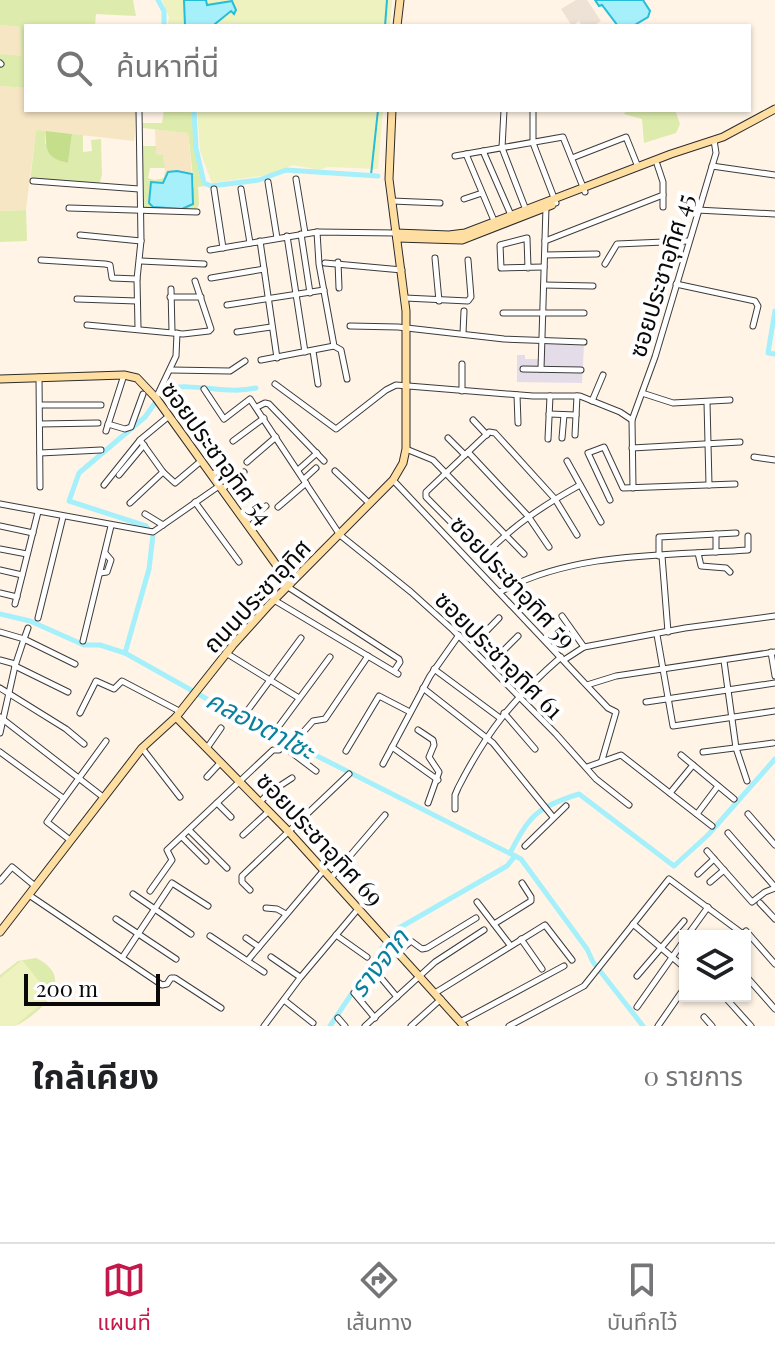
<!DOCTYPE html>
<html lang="th">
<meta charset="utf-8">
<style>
:root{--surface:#fff;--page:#f6f6f6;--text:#202124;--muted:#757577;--line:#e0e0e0;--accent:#c31849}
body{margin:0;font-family:"Playfair Display","Noto Sans Thai",serif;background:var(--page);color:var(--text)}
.controls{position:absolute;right:24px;bottom:24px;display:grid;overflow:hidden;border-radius:0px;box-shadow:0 2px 6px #0004}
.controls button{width:72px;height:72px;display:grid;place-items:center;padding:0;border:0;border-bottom:2px solid var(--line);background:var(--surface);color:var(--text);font:40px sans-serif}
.scale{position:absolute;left:24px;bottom:20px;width:136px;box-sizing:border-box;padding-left:8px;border:4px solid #090909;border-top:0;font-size:22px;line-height:28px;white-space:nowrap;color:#090909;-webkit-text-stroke:6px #fff;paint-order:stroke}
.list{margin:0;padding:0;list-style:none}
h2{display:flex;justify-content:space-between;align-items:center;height:104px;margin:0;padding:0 32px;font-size:34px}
h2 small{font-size:26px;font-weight:400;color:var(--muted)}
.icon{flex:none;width:44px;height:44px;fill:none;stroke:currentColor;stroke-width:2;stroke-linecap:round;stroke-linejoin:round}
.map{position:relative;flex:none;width:775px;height:1026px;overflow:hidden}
.search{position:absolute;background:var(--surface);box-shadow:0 2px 6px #0004;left:24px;right:24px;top:24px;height:88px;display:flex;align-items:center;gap:20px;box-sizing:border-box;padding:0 28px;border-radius:0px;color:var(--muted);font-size:30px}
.sheet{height:216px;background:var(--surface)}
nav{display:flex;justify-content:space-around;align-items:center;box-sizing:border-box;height:112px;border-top:2px solid var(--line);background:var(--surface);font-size:22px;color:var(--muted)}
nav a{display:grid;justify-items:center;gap:4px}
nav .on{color:var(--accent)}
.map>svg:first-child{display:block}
</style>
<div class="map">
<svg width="775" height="1026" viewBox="0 0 775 1026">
<rect width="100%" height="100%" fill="#fff4e6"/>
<!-- industrial -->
<path fill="#e5dcea" d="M544,343l40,1 -2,39 -65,-1v-27h8v4h19z"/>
<!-- farmland -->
<g fill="#f7e6c4">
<path d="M0,25l20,2 1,30 -21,-3z"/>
<path d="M0,86l26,2v22h111l-3,31 -98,-11 -10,80 -26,1z"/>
<path d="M155,129l33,4 4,41 -27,-2 -2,-17 -7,-1z"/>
</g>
<!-- green -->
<g fill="#ddecad">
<path d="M0,0h133l3,16 -40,-2 -1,12h-69v62l-26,-2v-32l21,2 -1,-29 -20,-2z"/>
<path d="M164,110h28l5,48 9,28 -8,1 1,17 -3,6 -55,-1v-63h15v8l7,1 2,13h-15l-2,10 7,2 9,-2 1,-6h3l-5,11 -11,-1 -2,9 43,13 -2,-10 3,-8 -6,-53 -45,-5 -1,-5h20z"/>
<path d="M627,110h48l5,14 -4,9 -32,10 -2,-24 -18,-5z"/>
<path d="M36,130l10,1 -1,12 17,18 6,2 4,-29 11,1v17l9,-1 -1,-11 10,-1 1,36 -4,13 -68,-6z"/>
<path d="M26,210l1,31 -27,1v-31z"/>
<path d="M36,958c40,19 9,52 -17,66 -5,2 -13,2 -19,2v-51l18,-14z"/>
</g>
<!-- forest -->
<path fill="#c4de8b" d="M46,131l26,3 -4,29c-19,-5 -23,-9 -22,-32z"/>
<!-- pitch -->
<g fill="#edf2bf">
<path d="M162,0h230l-2,26h-223l2,-9z"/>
<path d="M197,110h186l-5,59 -50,-2 -9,3 -26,-5 -26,10 -55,8 -12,-32z"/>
<path d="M22,960l29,36 -36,30h-15v-48z"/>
</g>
<!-- plaza -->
<path fill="#eee2d6" d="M576,0h11l14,21 -8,5h-11l-3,-5 -7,5 -11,-17z"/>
<!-- water -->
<g fill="#a5f0fb" stroke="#27bcd8" stroke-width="2">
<path d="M184,0h22l1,5 25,-4 4,9 -2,4 -3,-3 -16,13 1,2h-31z"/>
<path d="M595,0h48l7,11 -2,6 -15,9h-15l-16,-21 -3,1z"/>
<path d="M177,171l15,3 1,30 -11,5 -29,-2 -4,-4 2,-21 12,1 5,-11z"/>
</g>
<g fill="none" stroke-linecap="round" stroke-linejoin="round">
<!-- stream -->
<g stroke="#27bcd8" stroke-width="2">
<path d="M385,26l2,-26"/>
<path d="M371,175l7,-65"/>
</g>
<!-- canal -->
<g stroke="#a5f0fb" stroke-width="5">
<path d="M158,0l6,11v15"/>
<path d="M194,110l2,38 8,35 7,3 48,-6 27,-10 92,6"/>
<path d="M775,311l-7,42 7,1"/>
<path d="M160,397l5,-8c31,-7 60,6 91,-1"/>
<path d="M0,614l30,7 54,24h16l25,8 107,60 289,146 66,90 6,13 50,64"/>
<path d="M125,653l24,-84 4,-34 -7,-9 -77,-25 10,-28 66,-56 10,-14"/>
<path d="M510,853c20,-38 27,-46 69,-59l95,72 34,-31 67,-76"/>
<path d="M330,1026l57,-85 12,-13 108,-62 8,-10"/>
</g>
<!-- street casing -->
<g stroke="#3c3c3c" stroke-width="7">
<g id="street">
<path d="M0,63l1,1"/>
<path d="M504,110l-2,38 24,62"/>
<path d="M533,110v33l23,60"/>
<path d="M483,151l28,64"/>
<path d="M466,154l29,69"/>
<path d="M455,156l108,-19 22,55"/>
<path d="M572,158l54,-21 12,30"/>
<path d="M712,166l63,9"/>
<path d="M296,179l9,54"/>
<path d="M33,181l106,8"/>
<path d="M268,182l9,56"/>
<path d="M214,189l9,59"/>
<path d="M241,189l9,54"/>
<path d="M464,199l18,-6"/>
<path d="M392,201l48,2"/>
<path d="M663,207v-12"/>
<path d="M69,208l128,4"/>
<path d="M697,210l78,4"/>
<path d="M317,232l2,32 15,82 7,4 6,29"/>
<path d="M301,234l9,59"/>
<path d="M80,235l61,6"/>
<path d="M287,236l18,116"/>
<path d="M260,241l17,117"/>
<path d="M545,241l118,-46v-13l-6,-18"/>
<path d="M210,250l107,-18 79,1"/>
<path d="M545,255l52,-1"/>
<path d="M435,258l4,43"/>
<path d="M41,260l64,4 5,1 2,13 25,1"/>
<path d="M141,261l63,3"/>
<path d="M338,262l1,26"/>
<path d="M325,263l77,7"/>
<path d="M605,264l12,-20 71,-3"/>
<path d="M528,268l-1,-30 -27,7 1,23 43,-1"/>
<path d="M211,278l53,-9"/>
<path d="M676,284l79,17 3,5 -5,20"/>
<path d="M544,285l49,1"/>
<path d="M171,289l1,43"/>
<path d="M170,297h31"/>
<path d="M405,298l63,3 3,-4 -3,-37"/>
<path d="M77,299l60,2"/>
<path d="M227,305l97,-15"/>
<path d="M503,313h81"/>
<path d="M87,325l96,9 26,-3 2,-2 -16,-48"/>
<path d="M350,326l48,1 106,12 80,3"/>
<path d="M138,328l-1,-49 4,-38 -2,-131"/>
<path d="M237,332l34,-5"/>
<path d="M463,333l1,-22"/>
<path d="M313,351l5,33"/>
<path d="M261,360l73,-14"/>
<path d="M462,364v27"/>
<path d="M523,369l58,1"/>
<path d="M541,369l5,-162"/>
<path d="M171,370l59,1 15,-10"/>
<path d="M39,377l1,110"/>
<path d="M275,384l61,45 50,-39 10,-5 137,11h47l40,16 12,8"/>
<path d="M204,389l20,30 26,-20 90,136 71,57 42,38 103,104 40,45 33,26"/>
<path d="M642,393l31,10 57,-3"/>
<path d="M517,395l1,28"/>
<path d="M156,398l20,-42 1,-23"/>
<path d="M592,401l11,-26"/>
<path d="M707,402l2,83"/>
<path d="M40,405h61"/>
<path d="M257,407l8,-4 4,1 55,57"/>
<path d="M549,414l27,1"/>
<path d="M473,420l14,15"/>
<path d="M40,424l58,-1"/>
<path d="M108,424l17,5 6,-2 12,-33"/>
<path d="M106,431l18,-56"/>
<path d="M575,435l2,-39"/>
<path d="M448,438l17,17"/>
<path d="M562,438l2,-23"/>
<path d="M209,439l17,25 -14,11"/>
<path d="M548,439l2,-43"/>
<path d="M233,441l31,-23"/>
<path d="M632,448l108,-6"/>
<path d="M406,449l27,11 91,94"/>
<path d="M468,452l60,64 21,31"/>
<path d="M40,453l61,-3"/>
<path d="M754,457l21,3"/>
<path d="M567,461l34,61"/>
<path d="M247,462l29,-25"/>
<path d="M298,470l19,-17"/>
<path d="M335,471l35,33"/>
<path d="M163,472l12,11 26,-22"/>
<path d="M119,475l25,-30"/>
<path d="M304,479l12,-11"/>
<path d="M393,480l215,228 8,4 -14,48"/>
<path d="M104,485l36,-45 29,-24"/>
<path d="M633,488l-1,-68 23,-63 61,-204 -2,-13"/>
<path d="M222,489l22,-17"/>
<path d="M610,500l-22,-47 16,-6 19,41 112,-4"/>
<path d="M195,502l44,60"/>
<path d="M130,503l33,-31 -23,-32"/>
<path d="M0,504l153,28 66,-46"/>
<path d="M278,507l28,-24"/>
<path d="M145,514l18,11"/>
<path d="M245,522l21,-16"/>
<path d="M0,526l33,7"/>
<path d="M716,534v18"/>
<path d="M0,549l27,5"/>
<path d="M698,553l3,13 25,2 4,4"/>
<path d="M484,556c28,-30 60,-51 96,-71"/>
<path d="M659,556v-19l77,-4"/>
<path d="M662,556l6,76"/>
<path d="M0,570l22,5"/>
<path d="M100,573l7,-1 4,-12 -6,-7"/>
<path d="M510,582l-84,-85v-5l63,-60 6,1 60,66 22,36"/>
<path d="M288,587l111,72 1,3 -6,9"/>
<path d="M500,592c74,-41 166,-36 248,-42v-14"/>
<path d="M0,593l17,4"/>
<path d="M274,600l124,74"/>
<path d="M15,604l23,-92"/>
<path d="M562,616l22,31"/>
<path d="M38,618l25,-101"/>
<path d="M0,632l24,7 4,-11"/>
<path d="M657,635l16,91 102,-15"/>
<path d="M83,641l28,-115"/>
<path d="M471,647l28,-29"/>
<path d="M771,652l4,24"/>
<path d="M226,653l73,45"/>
<path d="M0,660l15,4"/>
<path d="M564,660l20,-13 101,-19 90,-12"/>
<path d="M724,661l12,87 11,33"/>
<path d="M489,665l29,-29"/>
<path d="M15,666l53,26"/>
<path d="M434,669l66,49"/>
<path d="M587,685l29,-9 159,-24"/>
<path d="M0,688l66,41 18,15"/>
<path d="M423,688l70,55 60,74"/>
<path d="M646,702l129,-19"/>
<path d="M80,713l16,-32 18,8 8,-8 59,31"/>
<path d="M504,713l31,36"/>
<path d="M245,714l56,-76"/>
<path d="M0,717l103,80"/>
<path d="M276,730l54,-73"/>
<path d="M418,730l15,10 1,5 -5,12 10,15 -11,31"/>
<path d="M0,733l15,-67 9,-27 51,25"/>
<path d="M298,738l15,-17 12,-2 43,-63"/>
<path d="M283,746l33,25"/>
<path d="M392,747l46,33"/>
<path d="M142,748l38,49"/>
<path d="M207,748l14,-20"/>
<path d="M346,751l33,-55 31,16"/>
<path d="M0,752l63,46"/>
<path d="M703,752l70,-9"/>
<path d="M681,755l53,44"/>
<path d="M383,764l47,-88 29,-41"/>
<path d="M587,767l34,-12 91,71"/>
<path d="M207,777l14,-15"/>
<path d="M670,793l23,-28"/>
<path d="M260,802l9,-9 23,-15"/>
<path d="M217,803l14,14"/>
<path d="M455,809v-14l3,-7c29,-57 55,-89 103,-131"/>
<path d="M697,814l21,-28"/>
<path d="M748,814l27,31"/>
<path d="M189,830l38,38"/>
<path d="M728,833l47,54"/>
<path d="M243,835l26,-24"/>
<path d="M182,837l24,24"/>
<path d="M70,840l-23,-18 59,-81"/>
<path d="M525,846l41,-40"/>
<path d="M707,851l45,51 13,-10 10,-4"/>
<path d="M698,874l16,-15"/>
<path d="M331,878l54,-63"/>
<path d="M0,881l12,-14 23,19"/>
<path d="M710,882l14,-12"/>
<path d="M250,890l-8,-8v-6l107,-102"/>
<path d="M150,891l22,-31 -5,-10 106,-100h6l7,-9"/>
<path d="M133,894l58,40"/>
<path d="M29,895l133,90 5,-1 4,-6h4l46,30"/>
<path d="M477,902l33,43"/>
<path d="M760,903l15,16"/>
<path d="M266,908l11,1 9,5"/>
<path d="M116,919l60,40"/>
<path d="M494,924l37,-23v-4l-9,-14"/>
<path d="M633,924l52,44"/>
<path d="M746,931l29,33"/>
<path d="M336,935l31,22"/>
<path d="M210,936l54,36"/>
<path d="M687,936l21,-29"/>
<path d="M246,938l13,9"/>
<path d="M521,939l21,30"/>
<path d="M398,952l13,-11 11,8 5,-1 49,-30"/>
<path d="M271,957l29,20"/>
<path d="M122,958l50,-75 36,23"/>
<path d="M248,960l76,-90"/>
<path d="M377,973l20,24"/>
<path d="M745,975l30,34"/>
<path d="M637,976l47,-55"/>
<path d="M354,993l21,25"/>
<path d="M435,993l110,-68 27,35"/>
<path d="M724,996l27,30"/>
<path d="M284,1000l29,23"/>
<path d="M637,1007l48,-68"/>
<path d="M704,1017l8,9"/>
<path d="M338,1018l7,8"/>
<path d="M460,1022l104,-56"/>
<path d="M264,1026l36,-48 58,-69"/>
<path d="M365,1026l70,-64 49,-32"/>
<path d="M411,1026l30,-27"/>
<path d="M509,1026l75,-40 85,-107 74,55"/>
<path d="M658,1026l27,-39"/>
</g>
</g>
<!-- secondary casing -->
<g stroke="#2b2b2b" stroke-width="9">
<g id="secondary">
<path d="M397,26l3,-26"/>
<path d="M396,233l53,2 16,-2 206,-79 52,-17 52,-28"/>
<path d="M397,238l65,2 90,-35"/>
<path d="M0,379l124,-4 13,3 19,20 134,186"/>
<path d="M176,717l114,116 174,193"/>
<path d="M0,932l142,-184 34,-31 57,-72 36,-40 124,-125 10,-17 3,-14v-138l-17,-132 3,-69"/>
</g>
</g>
<!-- street -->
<use href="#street" stroke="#fff" stroke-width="5"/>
<!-- secondary -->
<use href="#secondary" stroke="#ffdea1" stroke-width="7"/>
</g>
<g text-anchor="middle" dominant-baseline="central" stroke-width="8" stroke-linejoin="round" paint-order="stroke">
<!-- street labels -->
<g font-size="24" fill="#090909" stroke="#fff">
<text transform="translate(660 275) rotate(-73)">ซอยประชาอุทิศ 45</text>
<text transform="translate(218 452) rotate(54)">ซอยประชาอุทิศ 54</text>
<text transform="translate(514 581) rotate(47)">ซอยประชาอุทิศ 59</text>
<text transform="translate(256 595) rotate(-47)">ถนนประชาอุทิศ</text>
<text transform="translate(500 654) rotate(45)">ซอยประชาอุทิศ 61</text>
<text transform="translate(321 838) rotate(47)">ซอยประชาอุทิศ 69</text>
</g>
<!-- water labels -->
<g font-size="26" font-style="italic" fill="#0a809c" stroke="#fff">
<text transform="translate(261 724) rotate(28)">คลองตาโซะ</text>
<text transform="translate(378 962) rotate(-52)">รางจาก</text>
</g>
</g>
</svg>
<div class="controls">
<button><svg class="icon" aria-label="layers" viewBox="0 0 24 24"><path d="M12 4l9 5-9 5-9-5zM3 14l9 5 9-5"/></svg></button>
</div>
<div class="scale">200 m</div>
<div class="search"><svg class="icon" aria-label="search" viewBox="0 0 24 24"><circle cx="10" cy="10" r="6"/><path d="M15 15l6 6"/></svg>ค้นหาที่นี่</div>
</div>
<section class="sheet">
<h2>ใกล้เคียง<small>0 รายการ</small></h2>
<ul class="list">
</ul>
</section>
<nav>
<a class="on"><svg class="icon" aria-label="map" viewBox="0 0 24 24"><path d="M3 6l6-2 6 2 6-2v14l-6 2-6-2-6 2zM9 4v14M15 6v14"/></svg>แผนที่</a>
<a><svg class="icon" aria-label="directions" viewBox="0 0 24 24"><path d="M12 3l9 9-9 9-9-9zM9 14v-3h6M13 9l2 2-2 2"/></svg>เส้นทาง</a>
<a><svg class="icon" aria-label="saved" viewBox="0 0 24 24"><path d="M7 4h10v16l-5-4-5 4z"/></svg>บันทึกไว้</a>
</nav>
